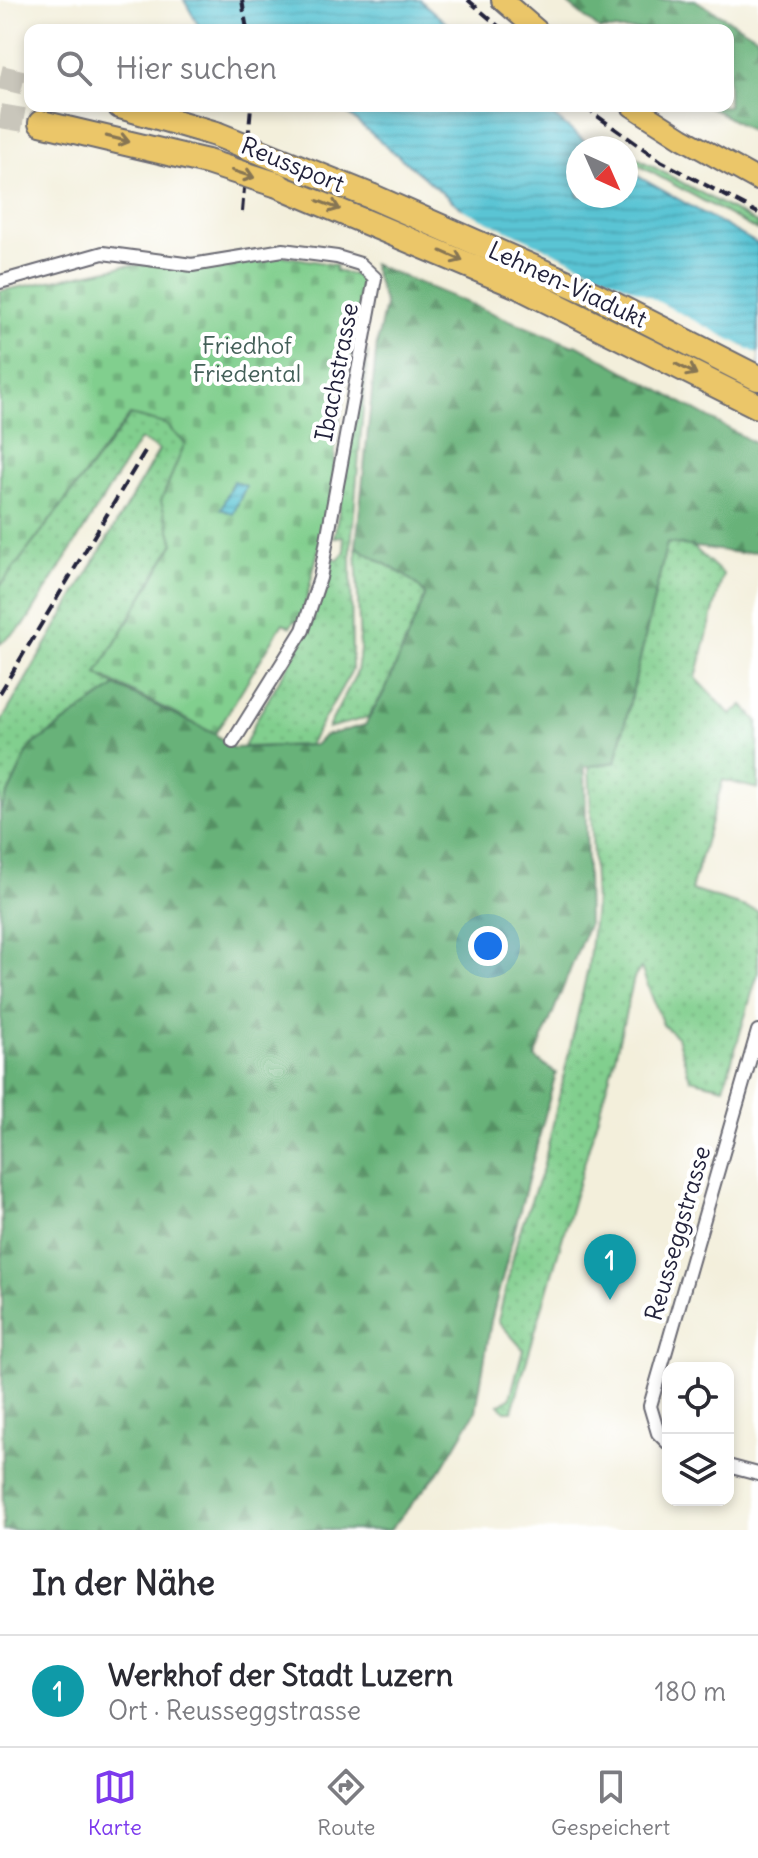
<!DOCTYPE html>
<html lang="de">
<meta charset="utf-8">
<style>
:root{--surface:#fff;--page:#f2f2f3;--text:#2b2b33;--muted:#7c7c81;--line:#e1e1e2;--accent:#7c3aed}
body{margin:0;font-family:Delius,sans-serif;background:var(--page);color:var(--text)}
.controls{position:absolute;right:24px;bottom:24px;display:grid;overflow:hidden;border-radius:16px;box-shadow:0 4px 12px #0003}
.controls button{width:72px;height:72px;display:grid;place-items:center;padding:0;border:0;border-bottom:2px solid var(--line);background:var(--surface);color:var(--text);font:40px sans-serif}
.compass{position:absolute;left:566px;top:136px;width:72px;height:72px;border-radius:50%;background:var(--surface);box-shadow:0 4px 12px #0003;rotate:135deg}
.you{position:absolute;left:488px;top:946px;width:28px;height:28px;margin:-20px;border:6px solid #fff;border-radius:50%;background:#1a73e8;box-shadow:0 0 0 12px #1a73e833}
.badge{display:grid;place-items:center;width:52px;height:52px;border-radius:50%;background:var(--accent);color:#fff;font-size:26px;font-weight:700}
.pin{position:absolute;translate:-50% -66px;filter:drop-shadow(0 2px 4px #0008)}
.pin::after{content:'';position:absolute;top:42px;width:28px;height:24px;background:inherit;clip-path:polygon(0 0,100% 0,50% 100%)}
.list{margin:0;padding:0;list-style:none}
h2{display:flex;justify-content:space-between;align-items:center;height:104px;margin:0;padding:0 32px;font-size:34px}
h2 small{font-size:26px;font-weight:400;color:var(--muted)}
.list li{display:grid;grid-template-columns:52px 1fr auto;gap:24px;align-items:center;box-sizing:border-box;height:112px;padding:0 32px;border-top:2px solid var(--line)}
.list b{display:block;font-size:30px;white-space:nowrap}
.list p{margin:0;font-size:26px;white-space:nowrap;color:var(--muted)}
.list em{font-size:26px;font-style:normal;color:var(--muted)}
.icon{flex:none;width:44px;height:44px;fill:none;stroke:currentColor;stroke-width:2;stroke-linecap:round;stroke-linejoin:round}
.map{position:relative;flex:none;width:758px;height:1530px;overflow:hidden}
.search{position:absolute;background:var(--surface);box-shadow:0 4px 12px #0003;left:24px;right:24px;top:24px;height:88px;display:flex;align-items:center;gap:20px;box-sizing:border-box;padding:0 28px;border-radius:16px;color:var(--muted);font-size:30px}
.sheet{height:216px;background:var(--surface)}
nav{display:flex;justify-content:space-around;align-items:center;box-sizing:border-box;height:112px;border-top:2px solid var(--line);background:var(--surface);font-size:22px;color:var(--muted)}
nav a{display:grid;justify-items:center;gap:4px}
nav .on{color:var(--accent)}
.map>svg:first-child{display:block}
</style>
<div class="map">
<svg width="758" height="1530" viewBox="0 0 758 1530">
<defs>
<pattern id="grass-dots" width="8" height="8" patternUnits="userSpaceOnUse" patternTransform="scale(2)"><rect width="8" height="8" fill="#81cf8e"/><path d="M2 2h.1M6 6h.1" fill="none" stroke="#6fb17b" stroke-width="1.8" stroke-linecap="round"/></pattern>
<pattern id="forest-firs" width="22" height="20" patternUnits="userSpaceOnUse" patternTransform="scale(2)"><rect width="22" height="20" fill="#68b279"/><path d="M5 1l3.5 6h-7zM16 11l3.5 6h-7z" fill="#559064"/></pattern>
<pattern id="cemetery-stones" width="16" height="16" patternUnits="userSpaceOnUse" patternTransform="scale(2)"><rect width="16" height="16" fill="#81cf8e"/><path d="M2 7V4a2 2 0 0 1 4 0v3zM10 15v-3a2 2 0 0 1 4 0v3z" fill="#6fb17b"/></pattern>
<pattern id="water-rules" width="6" height="5" patternUnits="userSpaceOnUse" patternTransform="scale(2)"><rect width="6" height="5" fill="#5ac4d4"/><path d="M0 2.5h6" fill="none" stroke="#4ea8b7"/></pattern>
</defs>
<rect width="100%" height="100%" fill="#fff"/>
<filter id="ink" filterUnits="userSpaceOnUse"><feTurbulence type="fractalNoise" baseFrequency=".0125" numOctaves="2"/><feDisplacementMap in="SourceGraphic" scale="16" xChannelSelector="R" yChannelSelector="G"/><feConvolveMatrix kernelMatrix="1 2 1 2 8 2 1 2 1" color-interpolation-filters="sRGB"/></filter>
<filter id="wash" filterUnits="userSpaceOnUse"><feTurbulence type="fractalNoise" baseFrequency=".006" numOctaves="4" result="noise"/><feDisplacementMap in="SourceGraphic" scale="32" xChannelSelector="R" yChannelSelector="G"/><feGaussianBlur stdDeviation="1.8" result="paint"/><feColorMatrix in="noise" values="0 0 0 0 0 0 0 0 0 0 0 0 0 0 0 0 0 1.4 0 .05"/><feComposite in="paint" operator="in"/></filter>
<g filter="url(#wash)">
<rect width="100%" height="100%" fill="#f3efdb"/>
<!-- grass -->
<g fill="url(#grass-dots)" stroke="#527864" stroke-width="2">
<path d="M626,152l132,72v7l-122,-67 -10,-7z"/>
<path d="M368,351l-17,196 1,123 -43,75 -65,2 12,-27 55,-94 18,-70 9,4 7,-9 -2,-15 -9,1z"/>
<path d="M131,415l34,9 21,19 -25,58 13,42 -77,131 19,12 -86,61 -30,64v-87l159,-274 -19,-11 -115,185 -25,20v-58z"/>
<path d="M667,543l25,3 31,28 -27,104 35,37 12,-10 15,17v67l-35,-9 -32,110 67,21v62l-34,114 -34,-8 -13,-42 -14,-12 -22,-57 -7,10 -20,83 -102,350h-7l-6,-6 11,-7 13,-49 -25,-28 20,-85 25,-68 45,-200 7,-63 -6,-139 27,-4z"/>
<path d="M356,546c17,14 64,32 69,50l-39,93 -19,29 -39,10 29,-56 3,-22z"/>
</g>
<!-- forest -->
<g fill="url(#forest-firs)" stroke="#456a5a" stroke-width="2">
<path d="M563,0h132l63,37v98l-50,-29h20v-76h-128z"/>
<path d="M372,264l201,82 3,-2 182,101v106l-19,2 -72,-10 -51,219 -31,5 3,158 -53,133 21,15 -65,248 -15,90 -33,56 -53,63h-387l-3,-719 30,-64 86,-61 99,48 18,14 82,-3 9,-9 41,-11 21,-36 39,-93c-6,-18 -52,-36 -69,-50l21,-203 8,-38z"/>
</g>
<!-- cemetery -->
<path fill="url(#cemetery-stones)" stroke="#527864" stroke-width="2" d="M279,255l57,10 -1,6 29,6 -29,170 -2,42 -32,133 -7,-1 -4,6 -7,-4 -68,111 -118,-60 77,-131 -13,-42 24,-58 -20,-19 -35,-9 -130,171v-295l124,-25z"/>
<!-- water -->
<g fill="url(#water-rules)" stroke="#3e7388" stroke-width="2">
<path d="M184,0h236l34,30h-253z"/>
<path d="M338,106h203l52,42h-15v48h48v-22l4,-2 128,72v167l-269,-152 -27,-50z"/>
<path d="M233,481l13,5 -13,28 -12,-5z"/>
</g>
<!-- pier -->
<path fill="#f3efdb" d="M453,205l187,87 118,62v61l-272,-155z"/>
</g>
<g filter="url(#ink)">
<g fill="none" stroke-linecap="round" stroke-linejoin="round">
<!-- motorway-tunnel -->
<g stroke="#c9c6bb" stroke-width="24" stroke-dasharray="24 12" stroke-linecap="butt">
<path d="M0,77l30,7"/>
<path d="M0,116l41,7"/>
</g>
<!-- minor casing -->
<g stroke="#6b6a73" stroke-width="16">
<g id="minor">
<path d="M0,282l103,-29 89,12 91,-15 54,7 23,7 15,14 -55,300 -17,52 -70,112"/>
<path d="M668,1443l-10,-10 -8,-27 108,-375"/>
<path d="M728,1466l30,8"/>
</g>
</g>
<!-- primary casing -->
<g stroke="#6b6a73" stroke-width="24">
<g id="primary">
<path d="M502,0l35,30"/>
<path d="M632,106l50,32 76,42"/>
</g>
</g>
<!-- motorway casing -->
<g stroke="#6b6a73" stroke-width="28">
<g id="motorway">
<path d="M120,106l96,28"/>
<path d="M41,123l166,39"/>
<path d="M278,185l240,101 240,120"/>
<path d="M373,197l220,97 165,84"/>
</g>
</g>
<!-- minor -->
<use href="#minor" stroke="#fff" stroke-width="12"/>
<!-- primary -->
<use href="#primary" stroke="#ebc669" stroke-width="20"/>
<!-- motorway -->
<use href="#motorway" stroke="#ebc669" stroke-width="24"/>
<!-- rail -->
<g stroke="#22223b" stroke-width="4" stroke-dasharray="12 6" stroke-linecap="butt">
<path d="M242,0l5,30"/>
<path d="M468,0l35,30"/>
<path d="M583,106l78,55 97,52"/>
<path d="M242,212l9,-106"/>
<path d="M0,693l148,-247"/>
</g>
<!-- motorway-bridge casing -->
<g stroke="#6b6a73" stroke-width="28" stroke-linecap="butt">
<g id="motorway-bridge">
<path d="M216,134l157,63"/>
<path d="M207,162l71,23"/>
</g>
</g>
<!-- motorway-bridge -->
<use href="#motorway-bridge" stroke="#ebc669" stroke-width="24"/>
</g>
<!-- one-way arrows -->
<defs><path id="oneway-shaft" d="M-6 0H5M1.5-3L5.5 0L1.5 3" fill="none" stroke-width="1.6" stroke-linecap="round" stroke-linejoin="round" transform="scale(2)"/></defs>
<g stroke="#867452">
<use href="#oneway-shaft" transform="translate(118 139) rotate(14)"/>
<use href="#oneway-shaft" transform="translate(243 174) rotate(18)"/>
<use href="#oneway-shaft" transform="translate(329 205) rotate(21)"/>
<use href="#oneway-shaft" transform="translate(452 256) rotate(24)"/>
<use href="#oneway-shaft" transform="translate(686 369) rotate(27)"/>
</g>
</g>
<g text-anchor="middle" dominant-baseline="central" stroke-width="8" stroke-linejoin="round" paint-order="stroke">
<!-- street labels -->
<g font-size="24" fill="#22223b" stroke="#fff">
<text transform="translate(293 164) rotate(22)">Reussport</text>
<text transform="translate(568 284) rotate(25)">Lehnen-Viadukt</text>
<text transform="translate(336 372) rotate(-79)">Ibachstrasse</text>
<text transform="translate(677 1233) rotate(-74)">Reusseggstrasse</text>
</g>
<!-- park labels -->
<g font-size="24" fill="#435f58" stroke="#fff">
<text x="247" y="345">Friedhof<tspan x="247" dy="28">Friedental</tspan></text>
</g>
</g>
</svg>
<div class="controls">
<button><svg class="icon" aria-label="locate" viewBox="0 0 24 24"><circle cx="12" cy="12" r="6"/><path d="M12 2v4M12 18v4M2 12h4M18 12h4"/></svg></button>
<button><svg class="icon" aria-label="layers" viewBox="0 0 24 24"><path d="M12 4l9 5-9 5-9-5zM3 14l9 5 9-5"/></svg></button>
</div>
<svg class="compass" viewBox="-18 -18 36 36"><path d="M0-13l5 13h-10z" fill="#e53935"/><path d="M0 13l5-13h-10z" fill="#7c7c81"/></svg>
<div class="you"></div>
<div class="pin badge" style="left:610px;top:1300px;background:#0f9aa8">1</div>
<div class="search"><svg class="icon" aria-label="search" viewBox="0 0 24 24"><circle cx="10" cy="10" r="6"/><path d="M15 15l6 6"/></svg>Hier suchen</div>
</div>
<section class="sheet">
<h2>In der Nähe<small></small></h2>
<ul class="list">
<li><span class="badge" style="background:#0f9aa8">1</span><div><b>Werkhof der Stadt Luzern</b><p>Ort · Reusseggstrasse</p></div><em>180 m</em></li>
</ul>
</section>
<nav>
<a class="on"><svg class="icon" aria-label="map" viewBox="0 0 24 24"><path d="M3 6l6-2 6 2 6-2v14l-6 2-6-2-6 2zM9 4v14M15 6v14"/></svg>Karte</a>
<a><svg class="icon" aria-label="directions" viewBox="0 0 24 24"><path d="M12 3l9 9-9 9-9-9zM9 14v-3h6M13 9l2 2-2 2"/></svg>Route</a>
<a><svg class="icon" aria-label="saved" viewBox="0 0 24 24"><path d="M7 4h10v16l-5-4-5 4z"/></svg>Gespeichert</a>
</nav>
